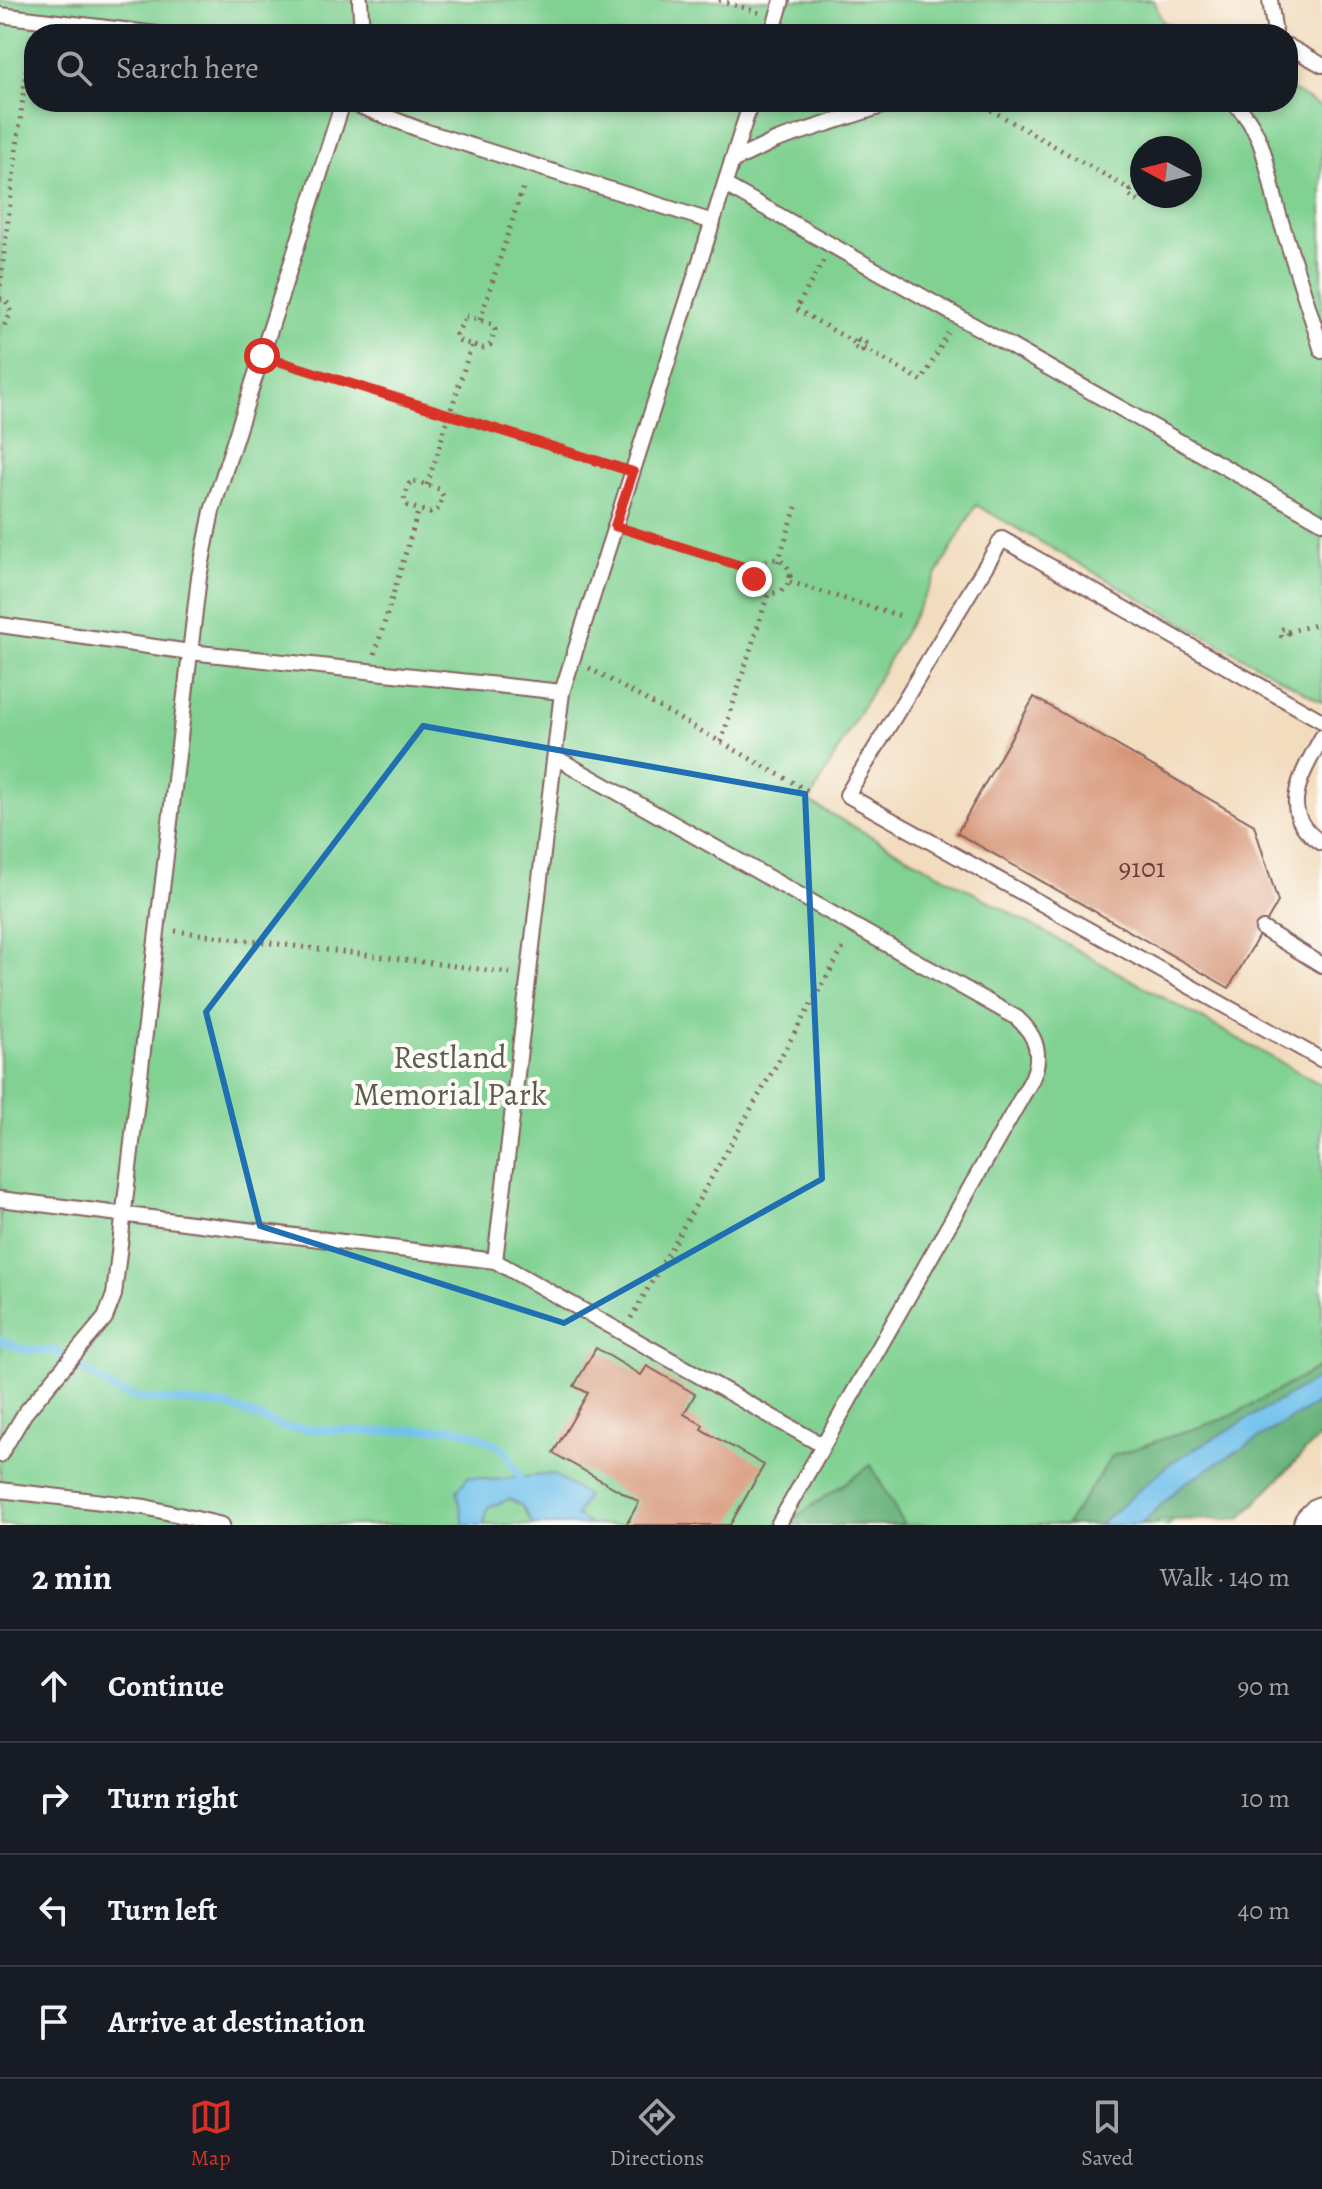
<!DOCTYPE html>
<meta charset="utf-8">
<style>
:root{--surface:#171b24;--page:#242831;--text:#f1f3f6;--muted:#9ea1a6;--line:#363941;--accent:#d93025}
body{margin:0;font-family:Alegreya,serif;background:var(--page);color:var(--text)}
.compass{position:absolute;left:1130px;top:136px;width:72px;height:72px;border-radius:50%;background:var(--surface);box-shadow:0 4px 12px #0003;rotate:277deg}
.stop{position:absolute;width:24px;height:24px;margin:-18px;border:6px solid #d93025;border-radius:50%;background:#fff}
.stop.end{background:#d93025;border-color:#fff;box-shadow:0 2px 8px #0008}
.list{margin:0;padding:0;list-style:none}
h2{display:flex;justify-content:space-between;align-items:center;height:104px;margin:0;padding:0 32px;font-size:34px}
h2 small{font-size:26px;font-weight:400;color:var(--muted)}
.list li{display:grid;grid-template-columns:52px 1fr auto;gap:24px;align-items:center;box-sizing:border-box;height:112px;padding:0 32px;border-top:2px solid var(--line)}
.list b{display:block;font-size:30px;white-space:nowrap}
.list em{font-size:26px;font-style:normal;color:var(--muted)}
.icon{flex:none;width:44px;height:44px;fill:none;stroke:currentColor;stroke-width:2;stroke-linecap:round;stroke-linejoin:round}
.map{position:relative;flex:none;width:1322px;height:1525px;overflow:hidden}
.search{position:absolute;background:var(--surface);box-shadow:0 4px 12px #0003;left:24px;right:24px;top:24px;height:88px;display:flex;align-items:center;gap:20px;box-sizing:border-box;padding:0 28px;border-radius:32px;color:var(--muted);font-size:30px}
.sheet{height:552px;background:var(--surface)}
nav{display:flex;justify-content:space-around;align-items:center;box-sizing:border-box;height:112px;border-top:2px solid var(--line);background:var(--surface);font-size:22px;color:var(--muted)}
nav a{display:grid;justify-items:center;gap:4px}
nav .on{color:var(--accent)}
.map>svg:first-child{display:block}
</style>
<div class="map">
<svg width="1322" height="1525" viewBox="0 0 1322 1525">
<rect width="100%" height="100%" fill="#fdfcf7"/>
<filter id="ink" filterUnits="userSpaceOnUse"><feTurbulence type="fractalNoise" baseFrequency=".0125" numOctaves="2"/><feDisplacementMap in="SourceGraphic" scale="16" xChannelSelector="R" yChannelSelector="G"/><feConvolveMatrix kernelMatrix="1 2 1 2 8 2 1 2 1" color-interpolation-filters="sRGB"/></filter>
<filter id="wash" filterUnits="userSpaceOnUse"><feTurbulence type="fractalNoise" baseFrequency=".006" numOctaves="4" result="noise"/><feDisplacementMap in="SourceGraphic" scale="32" xChannelSelector="R" yChannelSelector="G"/><feGaussianBlur stdDeviation="1.8" result="paint"/><feColorMatrix in="noise" values="0 0 0 0 0 0 0 0 0 0 0 0 0 0 0 0 0 1.4 0 .05"/><feComposite in="paint" operator="in"/></filter>
<g filter="url(#wash)">
<rect width="100%" height="100%" fill="#f2dcbe"/>
<!-- green -->
<path fill="#80d192" stroke="#65785e" stroke-width="2" fill-rule="evenodd" d="M0,0h1154l8,21 25,13h-1153v68h1254v-14l34,19v595l-346,-197 -167,297 513,283v283l-153,157h-1169zM1142,148h48v48h-48z"/>
<!-- forest -->
<g fill="#68b37c" stroke="#596954" stroke-width="2">
<path d="M1322,1366v68l-82,85 -81,1 -4,5h-89l46,-69 117,-39z"/>
<path d="M871,1465l33,60h-116l2,-4z"/>
</g>
<!-- water -->
<g fill="#6fc1eb" stroke="#5c708b" stroke-width="2">
<path d="M1322,1376v24l-139,84 -43,41h-41l70,-61z"/>
<path d="M553,1474l34,22 -11,20 15,9h-58l-11,-19 -12,-7 -22,8 -4,18h-20l-7,-34 12,-15 23,4z"/>
</g>
<g fill="none" stroke-linecap="round" stroke-linejoin="round">
<!-- stream -->
<path stroke="#6fc1eb" stroke-width="8" d="M0,1340l24,10 32,1 58,39 23,8 91,8 57,22 92,4 75,-4 25,7 28,15 14,27"/>
</g>
<g id="blocks">
<!-- building -->
<g fill="#d69476">
<path d="M1034,697l220,128 24,77 -49,86 -272,-155z"/>
<path d="M596,1348l45,27 6,-9 48,28 -11,20 19,11 -2,4 63,36 -34,60h-104l13,-23 -86,-49 35,-60 -14,-7z"/>
</g>
</g>
</g>
<g filter="url(#ink)">
<use href="#blocks" fill-opacity="0" stroke="#85615e" stroke-width="2"/>
<g fill="none" stroke-linecap="round" stroke-linejoin="round">
<!-- service casing -->
<g stroke="#85615e" stroke-width="18">
<g id="service">
<path d="M360,0l2,34"/>
<path d="M1270,0l5,34"/>
<path d="M0,15l157,19"/>
<path d="M772,34l10,-34"/>
<path d="M1288,46l34,19"/>
<path d="M349,102l72,28 292,92"/>
<path d="M1233,102c34,31 34,72 46,113 14,45 29,90 43,136"/>
<path d="M732,161l45,-21 117,-38"/>
<path d="M725,185l597,337"/>
<path d="M0,625l190,27 372,40"/>
<path d="M1322,721l-320,-182 -155,256 475,265"/>
<path d="M1322,737c-20,37 -47,77 0,106"/>
<path d="M555,757l462,261c20,18 26,38 14,63l-253,444"/>
<path d="M1263,929l59,36"/>
<path d="M0,1199l495,62 327,184"/>
<path d="M495,1261l67,-569 189,-590"/>
<path d="M0,1455l25,-42 80,-95 9,-23 85,-718 13,-66 131,-409"/>
<path d="M0,1490l145,17 77,18"/>
</g>
</g>
<!-- secondary casing -->
<g stroke="#85615e" stroke-width="44">
<path id="secondary" d="M1314,1525l8,-8"/>
</g>
<!-- path -->
<g stroke="#85615e" stroke-width="5" stroke-dasharray="2 6" stroke-linecap="butt">
<path d="M719,0l41,13"/>
<path d="M977,102l154,88"/>
<path d="M1142,187l-7,-4 -7,12 12,8 3,-7"/>
<path d="M823,261l-27,48 59,34"/>
<path d="M0,286l30,-247"/>
<path d="M0,299l6,1 5,13 -7,13 -4,-1"/>
<path d="M466,316l25,8 4,6 -5,15 -7,3 -23,-7 -4,-6z"/>
<path d="M480,320l44,-136"/>
<path d="M858,339l8,4 -4,8 -8,-4z"/>
<path d="M864,348l58,33 26,-48"/>
<path d="M278,361l338,105"/>
<path d="M414,481l25,8 4,7 -6,14 -7,3 -22,-7 -4,-6 5,-16z"/>
<path d="M427,485l45,-141"/>
<path d="M632,531l125,40"/>
<circle cx="773" cy="576" r="17"/>
<path d="M778,562l18,-55"/>
<path d="M790,582l114,35"/>
<circle cx="1284" cy="633" r="4"/>
<path d="M1288,632l34,-9"/>
<path d="M375,654l44,-145"/>
<path d="M589,668l219,123"/>
<path d="M721,742l48,-151"/>
<path d="M175,931l335,42"/>
<path d="M631,1318l214,-373"/>
</g>
<!-- service -->
<use href="#service" stroke="#fff" stroke-width="14"/>
<!-- secondary -->
<use href="#secondary" stroke="#fff" stroke-width="40"/>
</g>
</g>
<g fill="none" stroke-linecap="round" stroke-linejoin="round" filter="url(#ink)">
<!-- route -->
<path stroke="#d93025" stroke-width="10" d="M262,356l371,116 -18,54 142,45 -3,8"/>
</g>
<!-- marked area -->
<path fill="none" stroke="#1f6fb2" stroke-width="6" stroke-linejoin="round" d="M423,726l382,68 17,385 -258,144 -304,-97 -54,-214z"/>
<g text-anchor="middle" dominant-baseline="central" stroke-width="8" stroke-linejoin="round" paint-order="stroke">
<!-- number labels -->
<g font-size="28" fill="#6d3c3e">
<text x="1142" y="868">9101</text>
</g>
<!-- park labels -->
<g font-size="32" fill="#5d5d4f" stroke="#fdfcf7">
<text x="450" y="1057">Restland<tspan x="450" dy="37">Memorial Park</tspan></text>
</g>
</g>
</svg>
<svg class="compass" viewBox="-18 -18 36 36"><path d="M0-13l5 13h-10z" fill="#e53935"/><path d="M0 13l5-13h-10z" fill="#9ea1a6"/></svg>
<div class="stop" style="left:262px;top:356px"></div>
<div class="stop end" style="left:754px;top:579px"></div>
<div class="search"><svg class="icon" aria-label="search" viewBox="0 0 24 24"><circle cx="10" cy="10" r="6"/><path d="M15 15l6 6"/></svg>Search here</div>
</div>
<section class="sheet">
<h2>2 min<small>Walk · 140 m</small></h2>
<ul class="list">
<li><svg class="icon" aria-label="ahead" viewBox="0 0 24 24"><path d="M12 20V5M6 11l6-6 6 6"/></svg><div><b>Continue</b></div><em>90 m</em></li>
<li><svg class="icon" aria-label="right" viewBox="0 0 24 24"><path d="M7 20v-9h11M14 6l5 5-5 5"/></svg><div><b>Turn right</b></div><em>10 m</em></li>
<li><svg class="icon" aria-label="left" viewBox="0 0 24 24"><path d="M17 20v-9H6M10 6l-5 5 5 5"/></svg><div><b>Turn left</b></div><em>40 m</em></li>
<li><svg class="icon" aria-label="arrive" viewBox="0 0 24 24"><path d="M6 21V4h12l-3 4 3 4H6"/></svg><div><b>Arrive at destination</b></div></li>
</ul>
</section>
<nav>
<a class="on"><svg class="icon" aria-label="map" viewBox="0 0 24 24"><path d="M3 6l6-2 6 2 6-2v14l-6 2-6-2-6 2zM9 4v14M15 6v14"/></svg>Map</a>
<a><svg class="icon" aria-label="directions" viewBox="0 0 24 24"><path d="M12 3l9 9-9 9-9-9zM9 14v-3h6M13 9l2 2-2 2"/></svg>Directions</a>
<a><svg class="icon" aria-label="saved" viewBox="0 0 24 24"><path d="M7 4h10v16l-5-4-5 4z"/></svg>Saved</a>
</nav>
